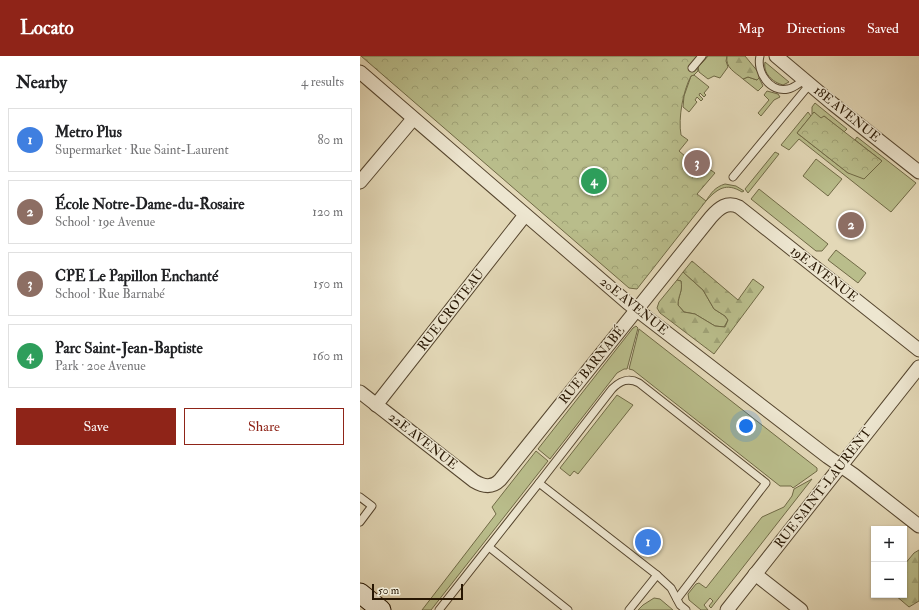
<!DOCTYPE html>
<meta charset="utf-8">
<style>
:root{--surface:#fff;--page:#f6f6f6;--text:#202124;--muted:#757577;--line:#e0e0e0;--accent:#8f2418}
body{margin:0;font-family:"IM FELL Double Pica",serif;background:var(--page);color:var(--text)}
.controls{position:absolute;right:12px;bottom:12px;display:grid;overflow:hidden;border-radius:0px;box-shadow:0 1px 3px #0004}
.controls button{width:36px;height:36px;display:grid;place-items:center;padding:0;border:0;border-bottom:1px solid var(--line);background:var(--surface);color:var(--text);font:20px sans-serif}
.scale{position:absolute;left:12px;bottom:10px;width:91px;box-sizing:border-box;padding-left:4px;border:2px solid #271602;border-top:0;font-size:11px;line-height:14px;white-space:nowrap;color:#271602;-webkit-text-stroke:3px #ede6d0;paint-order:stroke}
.you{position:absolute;left:386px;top:370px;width:14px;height:14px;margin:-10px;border:3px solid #fff;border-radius:50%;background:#1a73e8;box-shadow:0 0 0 6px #1a73e833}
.badge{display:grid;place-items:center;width:26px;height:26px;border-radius:50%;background:var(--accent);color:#fff;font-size:13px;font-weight:700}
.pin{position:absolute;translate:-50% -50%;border:2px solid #fff;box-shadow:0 1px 4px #0006}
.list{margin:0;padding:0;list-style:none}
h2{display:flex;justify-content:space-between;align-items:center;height:52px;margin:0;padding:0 16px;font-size:17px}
h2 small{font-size:13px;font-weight:400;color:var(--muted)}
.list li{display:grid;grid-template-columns:26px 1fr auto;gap:12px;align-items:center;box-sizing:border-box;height:64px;margin:0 8px 8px;padding:0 8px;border:1px solid var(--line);border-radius:0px}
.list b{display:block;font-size:15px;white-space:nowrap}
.list p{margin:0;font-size:13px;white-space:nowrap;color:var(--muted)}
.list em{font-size:13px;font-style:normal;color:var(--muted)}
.actions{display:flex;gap:8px;padding:12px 16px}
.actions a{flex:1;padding:9px 0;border:1px solid var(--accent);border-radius:0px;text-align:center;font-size:14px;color:var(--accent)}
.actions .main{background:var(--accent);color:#fff}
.map{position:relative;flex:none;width:559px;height:554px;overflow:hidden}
header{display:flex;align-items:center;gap:24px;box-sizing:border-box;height:56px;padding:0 20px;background:var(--accent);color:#fff}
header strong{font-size:19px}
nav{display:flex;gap:22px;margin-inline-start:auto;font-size:14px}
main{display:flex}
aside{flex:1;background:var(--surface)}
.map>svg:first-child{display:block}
</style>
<header>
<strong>Locato</strong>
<nav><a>Map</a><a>Directions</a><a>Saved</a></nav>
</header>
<main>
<aside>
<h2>Nearby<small>4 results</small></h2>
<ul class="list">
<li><span class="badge" style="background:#3f7fe0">1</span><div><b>Metro Plus</b><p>Supermarket · Rue Saint-Laurent</p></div><em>80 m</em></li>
<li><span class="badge" style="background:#8d6e63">2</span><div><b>École Notre-Dame-du-Rosaire</b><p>School · 19e Avenue</p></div><em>120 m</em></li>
<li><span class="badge" style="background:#8d6e63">3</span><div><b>CPE Le Papillon Enchanté</b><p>School · Rue Barnabé</p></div><em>150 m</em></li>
<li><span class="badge" style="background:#2e9e5b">4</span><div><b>Parc Saint-Jean-Baptiste</b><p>Park · 20e Avenue</p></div><em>160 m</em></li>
</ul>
<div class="actions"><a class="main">Save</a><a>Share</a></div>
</aside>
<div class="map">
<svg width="559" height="554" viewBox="0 0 559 554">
<defs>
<pattern id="forest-firs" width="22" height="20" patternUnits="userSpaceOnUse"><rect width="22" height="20" fill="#b9bd8b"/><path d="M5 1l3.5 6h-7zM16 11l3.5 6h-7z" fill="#9fa276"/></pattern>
<pattern id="park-crowns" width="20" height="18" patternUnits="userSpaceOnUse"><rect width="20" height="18" fill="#b9bd8b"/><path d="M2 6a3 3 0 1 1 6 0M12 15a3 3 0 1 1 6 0" fill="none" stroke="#9fa276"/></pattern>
</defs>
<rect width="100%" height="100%" fill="#e3d8b7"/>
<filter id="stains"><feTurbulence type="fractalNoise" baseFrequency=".005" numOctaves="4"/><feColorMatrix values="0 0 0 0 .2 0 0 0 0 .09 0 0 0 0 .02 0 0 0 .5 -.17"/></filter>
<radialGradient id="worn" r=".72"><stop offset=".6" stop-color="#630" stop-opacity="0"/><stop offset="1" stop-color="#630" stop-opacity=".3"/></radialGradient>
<!-- green -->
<g fill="#b9bd8b" stroke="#706a46">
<path d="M348,0h19l-1,5 2,6 -8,11 -6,-2 -6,3 -9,-7 -1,-5z"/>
<path d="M405,6l24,20 -6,3c-11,-3 -20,-12 -18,-23z"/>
<path d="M334,19l15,12 -5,6 2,2 -2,2 -4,-4 -1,2 4,4 -2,2 -4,-4 -2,3 2,2 -8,10 -6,-5 1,-11 6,-17 1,-3z"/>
<path d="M388,21l9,3 2,-2 4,8 -5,5 -15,-12z"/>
<path d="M407,35l11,3 2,3 -6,3 -13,16 -3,-3 11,-13 -5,-5z"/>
<path d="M455,47l32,26 -3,3 -20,-16 -3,3 -7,-7 -2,2v-7z"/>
<path d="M448,56l3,4 -14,17 51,40 34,-12 -27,-21 2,-3 59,46 -25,29 -92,-73 -10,11 -8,-5z"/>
<path d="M415,96l4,2 -31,39 -3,-4z"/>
<path d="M456,103l26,20 -14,17 -25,-20z"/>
<path d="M365,128l11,2 8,5 -2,1c-16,-10 -25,-3 -36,9 5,-8 9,-14 19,-17z"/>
<path d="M399,133l69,55 -6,7h-6l-65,-52z"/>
<path d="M476,194l30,23 -8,10 -30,-23z"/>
<path d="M323,216l20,18 11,19 11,7 3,4 -4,7 -9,-1 -20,-12 -11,-2 -6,-7c0,-10 5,-13 3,-24l-4,-1z"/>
<path d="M276,270l2,2 -11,41h-3l-7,4 -67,86 -12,-10 95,-121z"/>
<path d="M279,273l178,139v3l-24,17 -2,-2h-11l-147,-116 -4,-1z"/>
<path d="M257,339l16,10 -55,69 -4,-3 -4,5 -10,-8z"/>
<path d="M176,395l12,10 -117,149h-9l74,-96 -4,-7z"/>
<path d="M452,423l-101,129 -2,-2 4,-5 -3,-3 -6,7 4,5h-7l-12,-10 -1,-6 8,-10 3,-1 7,5 56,-71 22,-10 8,-11 2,-7z"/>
<path d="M294,542l6,1 13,11h-35l5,-5z"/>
</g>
<!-- forest -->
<g fill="url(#forest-firs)" stroke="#706a46">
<path d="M367,0h18l14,17v5l-2,2 -9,-3 -5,2c-8,-7 -18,-11 -16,-23z"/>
<path d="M332,205l46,39 15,-21 11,8 -50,67 -54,-41 -3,-5 2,-6 18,-22 4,1c2,11 -3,14 -3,24l6,7 11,2 20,12 10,1 3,-7 -3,-4 -11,-7 -11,-19 -20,-18z"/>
<path d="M559,494v51l-10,6 -14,-12h9v-30l10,-12z"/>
</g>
<!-- park -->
<g fill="url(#park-crowns)" stroke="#706a46">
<path d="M1,0h347l-10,11v4l-4,4 -3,1c-8,15 -13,42 -10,59l7,5 -9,11 13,11 3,-3 20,14 -18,21 9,7 -69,88 -8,-1z"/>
<path d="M454,56l7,6 3,-2 58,45 -18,18 -16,-6 -51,-40z"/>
</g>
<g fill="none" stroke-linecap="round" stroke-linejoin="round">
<!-- service casing -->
<g stroke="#56462f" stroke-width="9">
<g id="service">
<path d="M400,0c-4,16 10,37 28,33 6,-1 11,-6 16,-9"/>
<path d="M332,12l10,-12"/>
<path d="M373,121l77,-93"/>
<path d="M179,427l73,-94c8,-8 16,-12 27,-6l127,100 -89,116"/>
<path d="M0,441l12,9 -12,16"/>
<path d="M129,491l79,63"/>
<path d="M297,519l14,13 9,17 6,5"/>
<path d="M79,554l100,-127 118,92 -28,35"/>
</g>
</g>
<!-- minor casing -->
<g stroke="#56462f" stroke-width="15">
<g id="minor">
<path d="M416,0l57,48 86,68"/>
<path d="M0,16l268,231 200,154 26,18 65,51"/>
<path d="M0,126l53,-63"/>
<path d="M0,336l114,89c10,6 18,7 26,-1l211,-263c8,-9 16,-16 28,-10l180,143"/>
<path d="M16,349l149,-190"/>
<path d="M395,518l46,36"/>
<path d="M367,554l192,-243"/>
</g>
</g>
<!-- secondary casing -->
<g stroke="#271602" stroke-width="21">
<path id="secondary" d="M0,537l21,17"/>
</g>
<!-- service -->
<use href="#service" stroke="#ede6d0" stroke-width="7"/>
<!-- minor -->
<use href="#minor" stroke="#ede6d0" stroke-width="13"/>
<!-- secondary -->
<use href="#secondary" stroke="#ede6d0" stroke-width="19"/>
</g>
<g text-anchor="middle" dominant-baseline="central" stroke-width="3" stroke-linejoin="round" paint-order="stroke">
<!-- street labels -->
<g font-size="13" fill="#271602" stroke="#ede6d0">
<text transform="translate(487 58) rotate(39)">18E AVENUE</text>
<text transform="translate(464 218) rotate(38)">19E AVENUE</text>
<text transform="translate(274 250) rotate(39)">20E AVENUE</text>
<text transform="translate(91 254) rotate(-52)">RUE CROTEAU</text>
<text transform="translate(232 309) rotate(-51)">RUE BARNABÉ</text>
<text transform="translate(63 385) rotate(38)">22E AVENUE</text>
<text transform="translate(463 432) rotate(-52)">RUE SAINT-LAURENT</text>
</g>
</g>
<rect width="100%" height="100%" filter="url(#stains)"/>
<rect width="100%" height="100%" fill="url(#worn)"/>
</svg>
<div class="controls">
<button>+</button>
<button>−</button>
</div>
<div class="scale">50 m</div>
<div class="you"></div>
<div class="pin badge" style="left:288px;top:486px;background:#3f7fe0">1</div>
<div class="pin badge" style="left:491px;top:169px;background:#8d6e63">2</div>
<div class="pin badge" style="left:337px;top:107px;background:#8d6e63">3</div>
<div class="pin badge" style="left:234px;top:125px;background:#2e9e5b">4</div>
</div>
</main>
